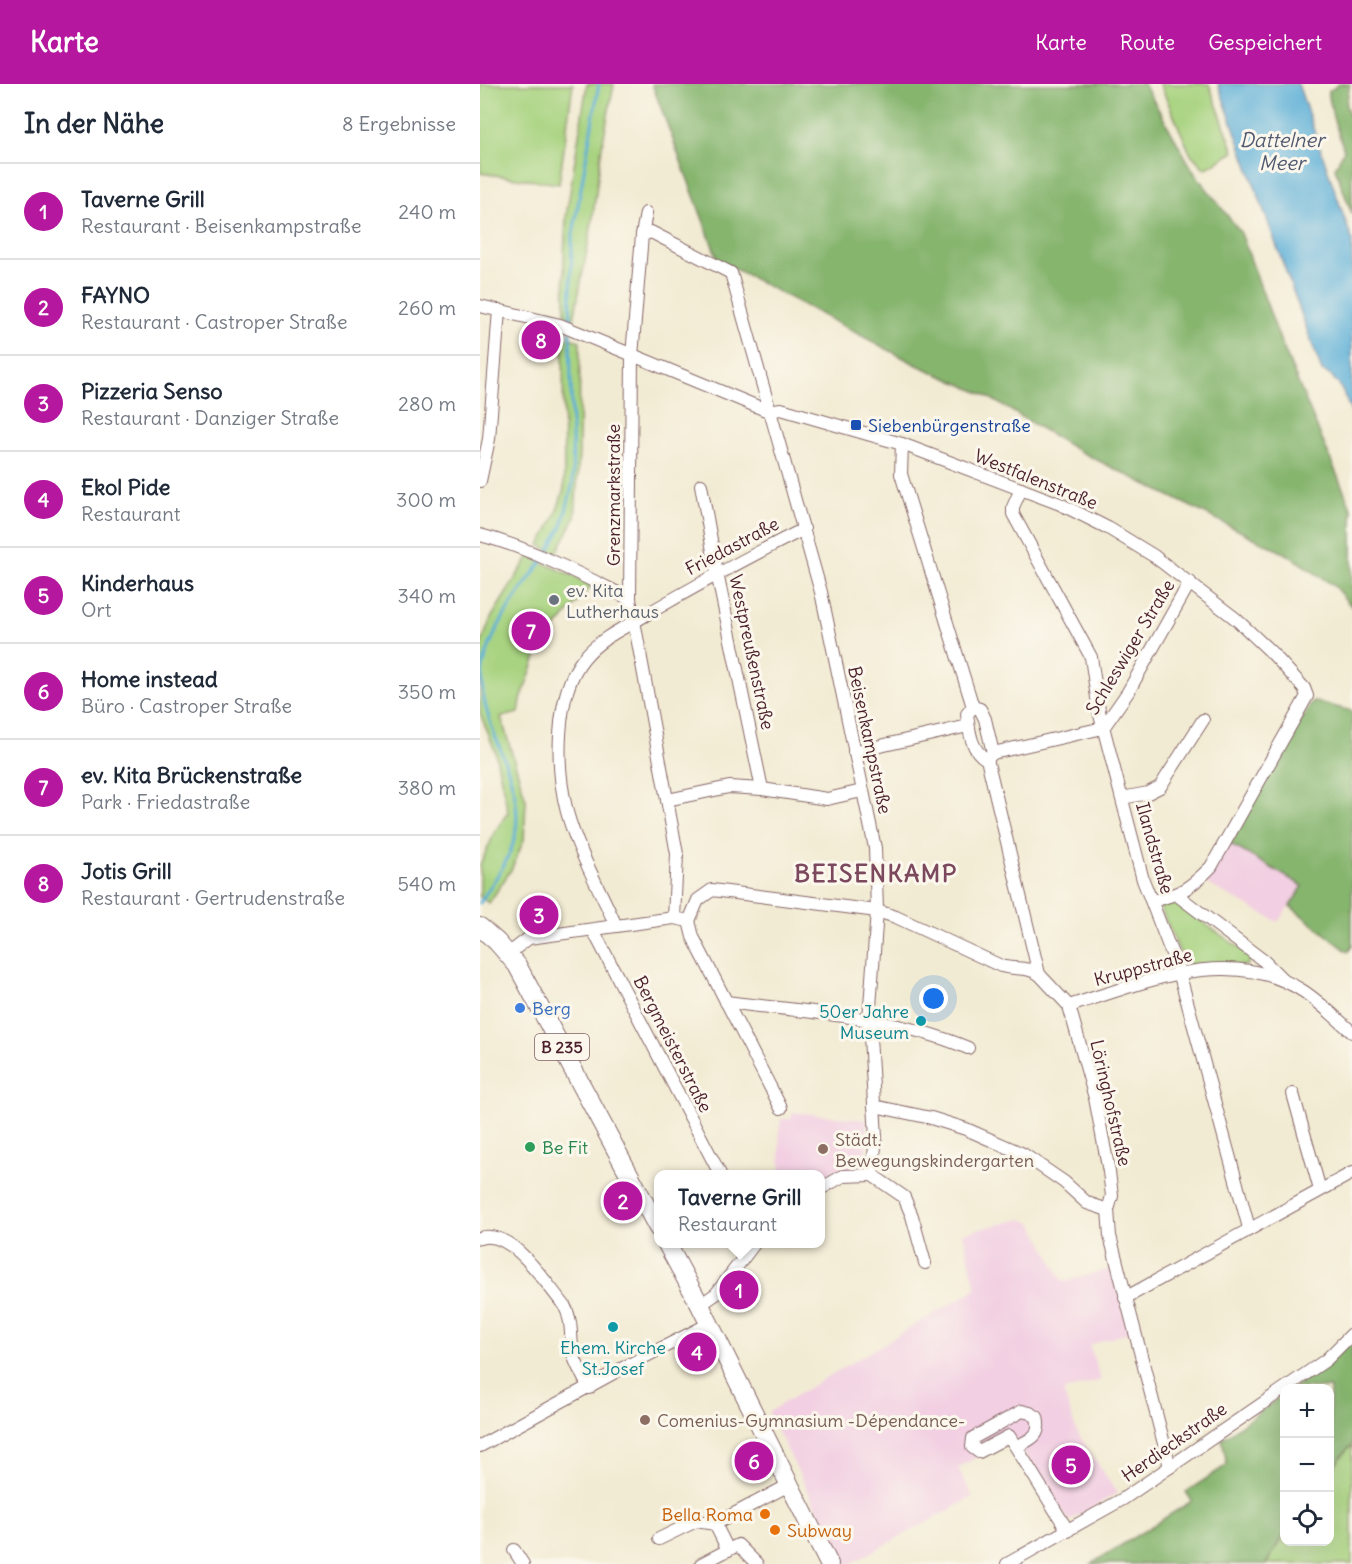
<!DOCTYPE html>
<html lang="de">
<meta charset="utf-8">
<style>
:root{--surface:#fff;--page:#f2f2f3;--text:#1f2937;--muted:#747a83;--line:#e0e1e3;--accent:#b5179e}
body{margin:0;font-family:Delius,sans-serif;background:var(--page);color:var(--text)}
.controls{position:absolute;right:18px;bottom:18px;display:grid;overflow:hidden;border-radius:12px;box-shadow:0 6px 24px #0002}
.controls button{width:54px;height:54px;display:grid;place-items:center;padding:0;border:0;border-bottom:2px solid var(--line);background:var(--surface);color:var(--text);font:30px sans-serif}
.you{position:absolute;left:454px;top:915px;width:21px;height:21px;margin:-15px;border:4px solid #fff;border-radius:50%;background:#1a73e8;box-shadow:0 0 0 9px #1a73e833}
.badge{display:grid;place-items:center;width:39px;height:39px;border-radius:50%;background:var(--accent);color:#fff;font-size:20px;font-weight:700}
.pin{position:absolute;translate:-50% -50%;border:3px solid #fff;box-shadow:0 2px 6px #0006}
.popup{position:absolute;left:174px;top:1086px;width:171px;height:78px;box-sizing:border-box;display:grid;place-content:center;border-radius:12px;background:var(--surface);filter:drop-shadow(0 2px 4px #0005);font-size:20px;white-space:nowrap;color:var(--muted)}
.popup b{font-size:22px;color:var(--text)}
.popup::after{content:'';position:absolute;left:50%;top:100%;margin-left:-12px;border:12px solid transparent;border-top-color:var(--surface)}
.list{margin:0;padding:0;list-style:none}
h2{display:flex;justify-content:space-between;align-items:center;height:78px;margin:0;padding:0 24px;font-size:26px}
h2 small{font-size:20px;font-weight:400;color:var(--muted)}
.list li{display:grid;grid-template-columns:39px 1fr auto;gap:18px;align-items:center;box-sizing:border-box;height:96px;padding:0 24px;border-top:2px solid var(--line)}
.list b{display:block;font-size:22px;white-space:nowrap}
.list p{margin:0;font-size:20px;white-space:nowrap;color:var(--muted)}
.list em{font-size:20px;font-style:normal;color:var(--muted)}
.icon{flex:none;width:33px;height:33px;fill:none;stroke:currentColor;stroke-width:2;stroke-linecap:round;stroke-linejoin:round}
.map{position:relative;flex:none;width:872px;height:1480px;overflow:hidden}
header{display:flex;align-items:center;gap:36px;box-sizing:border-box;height:84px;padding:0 30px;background:var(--accent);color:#fff}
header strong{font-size:28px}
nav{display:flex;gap:33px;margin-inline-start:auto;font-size:21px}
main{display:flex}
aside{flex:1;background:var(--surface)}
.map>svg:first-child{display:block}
</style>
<header>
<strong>Karte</strong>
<nav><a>Karte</a><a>Route</a><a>Gespeichert</a></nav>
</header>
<main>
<aside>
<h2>In der Nähe<small>8 Ergebnisse</small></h2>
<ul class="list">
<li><span class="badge">1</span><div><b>Taverne Grill</b><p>Restaurant · Beisenkampstraße</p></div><em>240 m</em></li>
<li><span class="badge">2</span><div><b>FAYNO</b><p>Restaurant · Castroper Straße</p></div><em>260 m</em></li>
<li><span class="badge">3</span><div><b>Pizzeria Senso</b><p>Restaurant · Danziger Straße</p></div><em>280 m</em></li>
<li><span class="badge">4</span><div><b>Ekol Pide</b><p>Restaurant</p></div><em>300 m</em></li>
<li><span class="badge">5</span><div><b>Kinderhaus</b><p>Ort</p></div><em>340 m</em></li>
<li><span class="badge">6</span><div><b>Home instead</b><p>Büro · Castroper Straße</p></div><em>350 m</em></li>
<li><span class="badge">7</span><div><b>ev. Kita Brückenstraße</b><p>Park · Friedastraße</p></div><em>380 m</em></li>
<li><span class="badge">8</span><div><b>Jotis Grill</b><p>Restaurant · Gertrudenstraße</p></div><em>540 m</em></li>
</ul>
</aside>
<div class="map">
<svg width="872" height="1480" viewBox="0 0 872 1480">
<rect width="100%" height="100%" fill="#fbf7ec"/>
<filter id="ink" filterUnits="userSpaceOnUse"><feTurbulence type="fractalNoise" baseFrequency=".0167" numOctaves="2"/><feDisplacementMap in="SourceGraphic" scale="12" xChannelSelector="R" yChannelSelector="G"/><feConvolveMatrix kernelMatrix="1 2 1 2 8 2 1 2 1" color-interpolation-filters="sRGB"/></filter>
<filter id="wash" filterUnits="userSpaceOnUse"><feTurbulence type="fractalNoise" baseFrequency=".008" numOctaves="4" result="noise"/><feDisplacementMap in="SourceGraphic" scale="24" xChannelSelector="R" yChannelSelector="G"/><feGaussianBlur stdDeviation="1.35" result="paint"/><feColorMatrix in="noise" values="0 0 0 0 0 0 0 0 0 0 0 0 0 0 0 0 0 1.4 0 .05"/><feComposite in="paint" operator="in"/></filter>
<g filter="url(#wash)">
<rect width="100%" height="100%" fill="#f2ebd3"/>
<!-- built -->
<g fill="#f2cfe2">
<path d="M748,759l75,43 -25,36 -74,-40z"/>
<path d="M313,1028l74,8 -2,47 -29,3 -16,10v-6h-39l-2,-43 2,-12h10z"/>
<path d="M542,1135l11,5 30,58 51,-14 15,64 -40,13 12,35 -38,11 13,39 41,63 -48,28 -56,-84 -55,31 15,29 -123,67h-5l-77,-152 208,-123 -13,-56z"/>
</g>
<!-- green -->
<g fill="#a8d380" stroke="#797956" stroke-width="1.5">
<path d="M0,0h93l-14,100 -79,-11z"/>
<path d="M107,0h27l-12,62 -10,77 -18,96 -9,-4 -1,-58 2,-40z"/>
<path d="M680,0h49l25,68 -29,17 -15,-16z"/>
<path d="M83,252l17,5 -1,112 -4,65 -19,36 -16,-8 15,-30 9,-27z"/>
<path d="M49,472l63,29 -53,63 -18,52 -2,13 -18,4 25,83 -2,40 -13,30 -22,33 -9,-6v-32l15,-33 13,-20 -13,-61 -15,-38v-66l11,-29z"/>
<path d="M693,817l79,56 -6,9 -61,-2 -26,-59z"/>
<path d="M869,1363h3v117h-86l18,-30v8h46v-70z"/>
</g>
<!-- forest -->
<g fill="#86b56e" stroke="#686a4c" stroke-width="1.5">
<path d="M172,0h492l50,88 47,61 39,107 72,170v97l-18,-21 -46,-31 -213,-106 -90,-54 -68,-30 -199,-105z"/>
<path d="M859,0h11l-4,21 6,18v91l-17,-46 9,-18 -11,-33 -5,-25z"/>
<path d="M833,617l39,10v235l-4,6 -58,-46 13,-20 -75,-43z"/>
<path d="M872,1257v106h-3l-19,25v-84h-37z"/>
<path d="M804,1310v140l-18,30h-175l101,-63 -6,-9 41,-27 -5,-26z"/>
</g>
<!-- water -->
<path fill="#5cafd7" stroke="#536781" stroke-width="1.5" d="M738,0h80l54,156v174c-7,-16 -12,-37 -30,-43z"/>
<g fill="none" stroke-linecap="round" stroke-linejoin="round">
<!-- stream -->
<g stroke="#5cafd7" stroke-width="3">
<path d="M90,242l2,-86 27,-156"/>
<path d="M67,470l15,-28 11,-43 -3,-151"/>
<path d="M0,819c10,-17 23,-33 30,-51 17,-41 -1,-81 -16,-119 -8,-22 -14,-42 -11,-66 9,-41 36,-74 60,-107"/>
</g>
</g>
</g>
<g filter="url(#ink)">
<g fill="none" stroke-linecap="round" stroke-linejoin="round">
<!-- street casing -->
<g stroke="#856666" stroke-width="14">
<g id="street">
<path d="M166,129l-4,22 -10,121 -2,243 47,255 -3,64"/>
<path d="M162,151l9,-3 80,41 90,319 54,256 2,63 -8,109 7,117 -4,38 -29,1 -23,13"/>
<path d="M0,222l80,19 208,86"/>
<path d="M288,327l13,-2 121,35 158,60 48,24 46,28 82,63 36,34 32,35 3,8 -96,171c-22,22 -30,27 -59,34"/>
<path d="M422,360l-1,30 72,233"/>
<path d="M0,397l9,-42 10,-129"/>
<path d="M221,401l16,88 45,216"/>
<path d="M541,405l-8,18v7l78,143 8,54 44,169 36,92 70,256"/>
<path d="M0,451c53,14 101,40 150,64"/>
<path d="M493,623l7,2 5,10 8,34 -6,6c-16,-7 -18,-29 -20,-45z"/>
<path d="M374,668l114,-26"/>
<path d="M513,669l110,-25 25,-36 62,-110"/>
<path d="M507,675l52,215 30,32 26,92 14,74 3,24 -4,14 2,26 60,231"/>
<path d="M642,714l26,-5 12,-6 43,-67"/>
<path d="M187,716l62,-13 33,2 65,10 35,-8"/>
<path d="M697,811l87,66 19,19"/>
<path d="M209,837l4,16 88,171"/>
<path d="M136,842c-16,-37 -38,-74 -49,-114 -11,-42 -13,-118 17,-154 17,-21 41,-30 63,-44 52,-30 103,-58 157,-85"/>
<path d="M113,846l127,244"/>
<path d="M28,870l21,-16 145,-20 15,3 9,-21 14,-10 165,21 19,6 105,49c16,4 24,0 38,8"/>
<path d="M246,918c80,10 167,14 242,46"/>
<path d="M589,922c74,-23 161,-62 234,-15 17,11 33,27 49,41"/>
<path d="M813,1010l27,96"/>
<path d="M394,1022l57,12 35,11 57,25 41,28 23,21 21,7"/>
<path d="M392,1091l32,22 8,19 13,47"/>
<path d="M0,1154c32,-10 66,46 84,67 10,17 5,35 10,52 4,11 10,21 15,31"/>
<path d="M645,1214l227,-125"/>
<path d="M220,1221l16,-11 38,-50"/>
<path d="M0,1362l137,-75 92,-47"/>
<path d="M536,1363l-7,-11 -30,16 -7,-5 1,-9 49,-27 8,2 7,4c5,20 -7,22 -21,30l52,84"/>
<path d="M179,1455l37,-18 19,3 74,-39"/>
<path d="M34,1466l9,14"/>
<path d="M248,1466l10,-5 19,19"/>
<path d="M221,1480l27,-14 -13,-26"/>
<path d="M527,1480l116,-65 203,-139 26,-26"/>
</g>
</g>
<!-- primary casing -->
<g stroke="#856666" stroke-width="20">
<g id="primary">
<path d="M0,843l17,15 20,23 141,263"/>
<path d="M187,1160l33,61 129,259"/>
</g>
</g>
<!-- street -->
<use href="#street" stroke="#fff" stroke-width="12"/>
<!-- primary -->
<use href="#primary" stroke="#fff" stroke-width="18"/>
</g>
</g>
<!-- markers -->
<rect fill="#1a4fb4" stroke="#fbf7ec" stroke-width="2" x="370" y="335" width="12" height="12" rx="3"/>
<circle fill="#6b7280" stroke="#fbf7ec" stroke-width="2" cx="74" cy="516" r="6"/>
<circle fill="#3f7fe0" stroke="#fbf7ec" stroke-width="2" cx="40" cy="924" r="6"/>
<g fill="#0f9aa8" stroke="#fbf7ec" stroke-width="2">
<circle cx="441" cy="937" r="6"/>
<circle cx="133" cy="1243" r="6"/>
</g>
<circle fill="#2e9e5b" stroke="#fbf7ec" stroke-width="2" cx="50" cy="1063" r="6"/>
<g fill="#8d6e63" stroke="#fbf7ec" stroke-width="2">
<circle cx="343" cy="1065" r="6"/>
<circle cx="165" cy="1336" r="6"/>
</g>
<g fill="#e8710a" stroke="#fbf7ec" stroke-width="2">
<circle cx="285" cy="1430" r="6"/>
<circle cx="295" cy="1446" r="6"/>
</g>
<g text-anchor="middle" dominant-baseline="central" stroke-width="6" stroke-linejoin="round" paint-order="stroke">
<!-- shield labels -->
<rect fill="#fbf7ec" stroke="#7f6065" stroke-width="1.5" x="55" y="950" width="54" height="26" rx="4.5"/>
<g font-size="16" font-weight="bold" fill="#4a1f2b">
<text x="82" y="963">B 235</text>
</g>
<!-- transit labels -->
<g font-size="18" fill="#164399" stroke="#fbf7ec" text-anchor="start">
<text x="388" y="341">Siebenbürgenstraße</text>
</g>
<!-- street labels -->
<g font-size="18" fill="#4a1f2b" stroke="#fbf7ec">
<text transform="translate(556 395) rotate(22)">Westfalenstraße</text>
<text transform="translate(133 411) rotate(-90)">Grenzmarkstraße</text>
<text transform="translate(252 462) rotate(-28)">Friedastraße</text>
<text transform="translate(650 563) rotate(-59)">Schleswiger Straße</text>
<text transform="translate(272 568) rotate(78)">Westpreußenstraße</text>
<text transform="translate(390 656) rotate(78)">Beisenkampstraße</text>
<text transform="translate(675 764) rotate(74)">Ilandstraße</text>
<text transform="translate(663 883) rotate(-15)">Kruppstraße</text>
<text transform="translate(193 960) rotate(63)">Bergmeisterstraße</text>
<text transform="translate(631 1019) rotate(77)">Löringhofstraße</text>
<text transform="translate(694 1358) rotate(-35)">Herdieckstraße</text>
</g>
<!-- worship labels -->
<g font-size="18" fill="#5b616d" stroke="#fbf7ec" text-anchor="start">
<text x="86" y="506">ev. Kita<tspan x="86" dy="21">Lutherhaus</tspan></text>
</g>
<!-- shop labels -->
<g font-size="18" fill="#366cbe" stroke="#fbf7ec" text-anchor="start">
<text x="52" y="924">Berg</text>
</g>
<!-- culture labels -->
<g font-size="18" fill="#0d838f" stroke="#fbf7ec" text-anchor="end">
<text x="429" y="927">50er Jahre<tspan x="429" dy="21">Museum</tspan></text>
<text x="133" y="1263" text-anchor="middle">Ehem. Kirche<tspan x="133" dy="21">St.Josef</tspan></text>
</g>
<!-- education labels -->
<g font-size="18" fill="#785e54" stroke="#fbf7ec" text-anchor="start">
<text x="355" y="1055">Städt.<tspan x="355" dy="21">Bewegungskindergarten</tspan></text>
<text x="177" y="1336">Comenius-Gymnasium -Dépendance-</text>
</g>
<!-- leisure labels -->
<g font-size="18" fill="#27864d" stroke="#fbf7ec" text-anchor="start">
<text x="62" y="1063">Be Fit</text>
</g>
<!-- food labels -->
<g font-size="18" fill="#c56008" stroke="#fbf7ec" text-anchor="end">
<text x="273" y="1430">Bella Roma</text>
<text x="307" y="1446" text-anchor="start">Subway</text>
</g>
<!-- water labels -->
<g font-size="20" font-style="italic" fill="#515970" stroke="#fbf7ec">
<text x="802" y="55">Dattelner<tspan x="802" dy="23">Meer</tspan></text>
</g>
<!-- district labels -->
<g font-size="24" font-weight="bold" letter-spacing="1.5" fill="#7c485d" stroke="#fbf7ec">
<text x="396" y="789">BEISENKAMP</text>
</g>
</g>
</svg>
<div class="controls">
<button>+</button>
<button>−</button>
<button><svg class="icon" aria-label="locate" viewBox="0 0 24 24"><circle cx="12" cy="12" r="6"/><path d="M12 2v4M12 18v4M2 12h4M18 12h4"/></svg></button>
</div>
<div class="you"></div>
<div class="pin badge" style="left:259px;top:1206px">1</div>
<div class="popup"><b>Taverne Grill</b>Restaurant</div>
<div class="pin badge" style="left:143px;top:1117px">2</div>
<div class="pin badge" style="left:59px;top:831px">3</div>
<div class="pin badge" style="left:217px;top:1268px">4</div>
<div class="pin badge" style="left:591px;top:1381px">5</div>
<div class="pin badge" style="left:274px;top:1377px">6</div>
<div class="pin badge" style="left:51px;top:547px">7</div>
<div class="pin badge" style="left:61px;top:256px">8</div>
</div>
</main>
